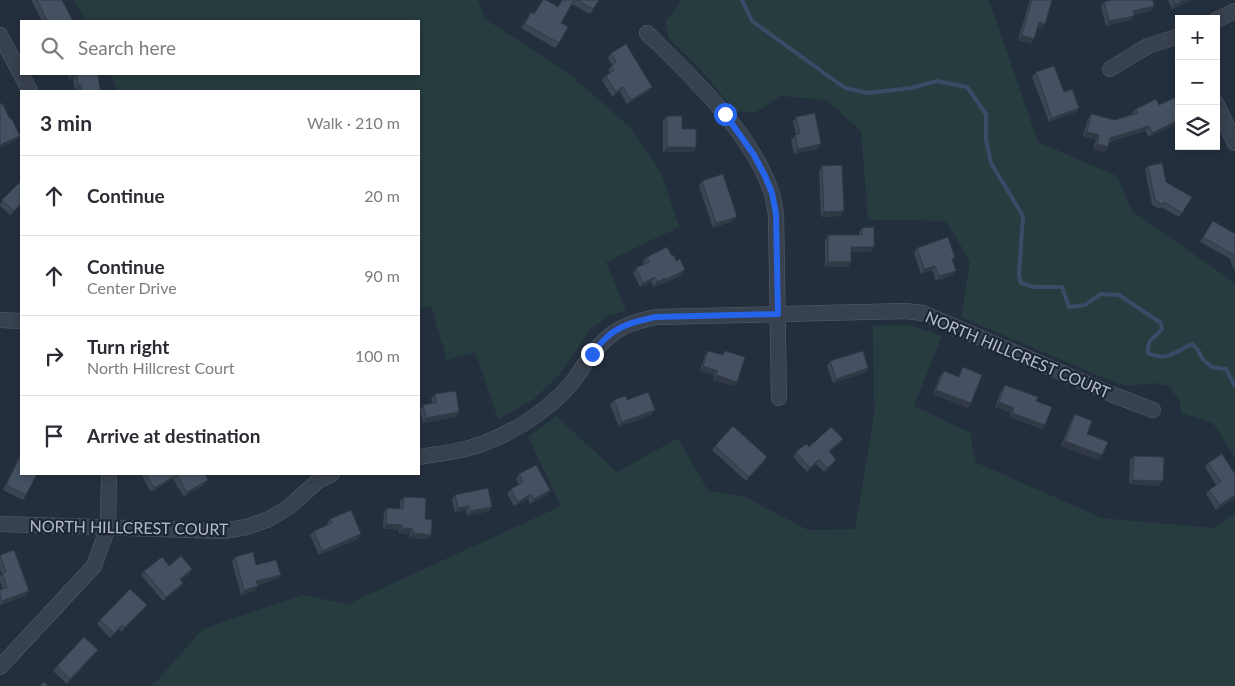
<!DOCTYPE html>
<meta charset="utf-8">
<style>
:root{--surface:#fff;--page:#f2f2f3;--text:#2b2b33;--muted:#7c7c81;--line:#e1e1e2}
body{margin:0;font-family:Lato,sans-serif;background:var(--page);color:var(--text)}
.controls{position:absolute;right:15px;top:15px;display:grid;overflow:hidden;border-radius:0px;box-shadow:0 2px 8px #0003}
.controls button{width:45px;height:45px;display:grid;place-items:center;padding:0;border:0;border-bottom:1px solid var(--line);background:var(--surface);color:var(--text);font:25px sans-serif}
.stop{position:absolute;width:15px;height:15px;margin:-11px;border:4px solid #2563eb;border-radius:50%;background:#fff}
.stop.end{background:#2563eb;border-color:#fff;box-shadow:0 1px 5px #0008}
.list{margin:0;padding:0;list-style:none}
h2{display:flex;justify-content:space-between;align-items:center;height:65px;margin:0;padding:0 20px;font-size:21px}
h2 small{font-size:16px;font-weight:400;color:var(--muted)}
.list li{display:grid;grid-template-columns:32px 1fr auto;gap:15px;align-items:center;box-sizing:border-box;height:80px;padding:0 20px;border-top:1px solid var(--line)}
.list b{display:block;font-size:19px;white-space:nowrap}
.list p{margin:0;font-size:16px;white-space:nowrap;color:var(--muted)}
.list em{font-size:16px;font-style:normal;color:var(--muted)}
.icon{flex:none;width:28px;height:28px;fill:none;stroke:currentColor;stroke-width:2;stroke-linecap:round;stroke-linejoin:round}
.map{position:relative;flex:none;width:1235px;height:686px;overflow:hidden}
.search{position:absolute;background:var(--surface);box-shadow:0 2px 8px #0003;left:20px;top:20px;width:400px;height:55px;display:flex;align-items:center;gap:12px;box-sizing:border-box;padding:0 18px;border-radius:0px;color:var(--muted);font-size:19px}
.panel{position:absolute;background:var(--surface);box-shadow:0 2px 8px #0003;left:20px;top:90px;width:400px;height:385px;border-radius:0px}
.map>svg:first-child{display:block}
</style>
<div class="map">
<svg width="1235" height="686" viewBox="0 0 1235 686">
<rect width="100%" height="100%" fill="#242f3e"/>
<!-- green -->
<g fill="#263c3f">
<path d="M74,0h404l7,19 82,53 63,55 31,45 18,55 -73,35 20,49 -19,5 -17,14 -31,45 -26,25 -35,19 -23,-67 -28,8 -16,-54 -12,2v-217h-301l-8,-17h309v-53h-333z"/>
<path d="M682,0h307l49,142 79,34 15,35 103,72v175l-22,-35 -32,-10 -2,-14 -11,-13 -14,-3 -25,3 -13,-3 -155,-66 9,-56 -24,-40 -78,-1 -7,-89 -35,-31 -45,-4 -25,16 -21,-1 -36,-43 -30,-29 -4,-17z"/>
<path d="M910,325l32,11 -28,70 57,27 4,29 127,56 111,10 22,-15v173h-1083l51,-57 99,-34 46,9 213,-98 -33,-69 28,-21 61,56 61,-34 30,53 35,5 65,34 47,-1 19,-114 -1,-89z"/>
</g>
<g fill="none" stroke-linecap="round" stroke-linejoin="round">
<!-- stream -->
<path stroke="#394c67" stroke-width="4" d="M742,0l10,21 93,67 23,5 43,-5 26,-7 30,6 19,27v26l5,23 32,53 -4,58 2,9 13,4h28l7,20 16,-2 16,-11 18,1 42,28 1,6c-7,10 -15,8 -14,24 19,9 27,-1 44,-9l6,6 5,10 9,7 14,2 9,17"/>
<!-- street casing -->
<g stroke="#565f6c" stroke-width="16">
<g id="street">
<path d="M1216,20l19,-9"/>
<path d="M647,33c44,43 104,99 124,158 3,7 3,15 5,23l3,184"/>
<path d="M0,35l30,56"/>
<path d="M1110,69l26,-16 12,-7 31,-10"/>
<path d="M1216,103l19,40"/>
<path d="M0,320l21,1"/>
<path d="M419,457c23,-4 48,-6 70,-16 29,-11 61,-33 81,-56 8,-9 14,-21 22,-31 19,-24 35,-31 64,-37l249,-6 18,2 188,81 42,16"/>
<path d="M0,524l223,7 24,-4 22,-8 20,-12 30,-27 13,-6"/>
<path d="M0,667l94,-101 14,-39 1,-53"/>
</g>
</g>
<!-- street -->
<use href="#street" stroke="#38414e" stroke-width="15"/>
</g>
<!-- wall -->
<g fill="#3b4654">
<path d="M31,0h31l11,21h-31z"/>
<path d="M543,0l15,7 4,-7h37l-9,14 -18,-10 -11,19 -2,20 -4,5 -34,-20 10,-16 3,2z"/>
<path d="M1030,0h22l-10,28 -4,-1 -7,17 -13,-4z"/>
<path d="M1107,0h46l-2,11 -17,4 -3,5 -25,6 -5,-20 3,-4 4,-1z"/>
<path d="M1168,0h23l-19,9z"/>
<path d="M611,53l41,34 -3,4 -22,13 -7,-12 -8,5 -10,-17 4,-4 4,-3 -2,-3 4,-5 -4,-7z"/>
<path d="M1036,72l40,40 -27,10 -17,-45z"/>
<path d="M68,74h30l2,17h-22v-2l-3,1 -2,-11h-4z"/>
<path d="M1179,96v27l-30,14 -4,-6 -36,11 -1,5 -3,5 -12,-3 3,-9 -13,-4 5,-17 3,-5 24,6 18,-6 -1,-1 4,-4 23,-4z"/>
<path d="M667,116l15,13 14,18 -3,5h-30v-31z"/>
<path d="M796,117l22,32 -24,5 -3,-14 5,-5 -3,-13z"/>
<path d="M822,166l19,50 -20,1 -2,-46z"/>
<path d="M1148,166l18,16 16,31 -3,4 -18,-10 -1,2 -8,-4 -7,-35z"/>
<path d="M21,181v24l-11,10 -10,-9v-2z"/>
<path d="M702,181l31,40 -20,7 -14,-42z"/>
<path d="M1213,221l22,13v37l-6,-13 -29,-16z"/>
<path d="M862,228l9,24h-20v10l-3,5h-23v-27l3,-5h31v-3z"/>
<path d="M917,248l36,14v13l-17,6 -4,-11 -11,4 -7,-21z"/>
<path d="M647,257l35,18 -19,9v-1l-9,4 -3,-5 -11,5 -7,-14 3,-5 8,-4 -1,-2z"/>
<path d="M708,351l14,4 3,-4 12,31 -3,4 -21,-6 1,-5 -14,-4 5,-16z"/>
<path d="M830,361l38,7 -3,5 -32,10 -6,-17z"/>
<path d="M963,367l5,41 -35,-14 7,-18 4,-5 14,6z"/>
<path d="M1005,385l31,16 9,24 -3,4 -33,-12 2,-4 -16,-6 7,-18z"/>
<path d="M435,394l24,18 -3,5 -33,6 -3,-13 3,-5 9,-2 -1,-4z"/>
<path d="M614,400h13l24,15 -32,12 -9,-22z"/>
<path d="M1075,414l12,20 12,26 -38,-14 11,-27z"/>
<path d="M843,439l-4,5 -9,8 3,12 -9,8 -8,-8 -9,8 -14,-15 3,-5z"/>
<path d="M715,446l49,16 -18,19 -34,-31z"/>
<path d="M21,453v21l5,21 -3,5 -20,-10z"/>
<path d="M1134,456l25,30 -30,-2 1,-24z"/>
<path d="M1208,463l27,35 -19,12 -10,-16 3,-4 7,-5 -11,-18z"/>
<path d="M144,474h61l3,6 -3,4 -21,13 -11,-18 -22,13 -9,-16z"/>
<path d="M519,474l31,16 -3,5 -17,9 -2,-5 -14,7 -7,-12 4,-5 8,-4 -3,-6z"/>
<path d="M455,495l37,12 -3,4 -22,5 -1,-6 -11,3 -3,-13z"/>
<path d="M404,497l21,22 3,20 -19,-1 1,-4 -11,-1v-3l-16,-2 1,-16 3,-4 13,1v-8z"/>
<path d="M330,519l28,20 -39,16 -9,-20 4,-4 14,-6 -1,-1z"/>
<path d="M0,555l26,41 -26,9v-15l3,-1 -3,-8v-5l2,-2 -2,-5z"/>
<path d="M235,557l21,8 25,10 -4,4 -19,6v1l-3,5 -14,4 -9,-33z"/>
<path d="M169,566l23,3 -3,5 -8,6 2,3 -3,4 -17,14 -22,-26 3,-4z"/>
<path d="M143,610l-22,22 -2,-3 -9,9 -13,-14 3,-4z"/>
<path d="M94,654l-27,30 -14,-13 4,-5z"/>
</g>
<!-- shaded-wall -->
<g fill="#303945">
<path d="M1185,0h6l-19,9 3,-5z"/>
<path d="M1154,6l-3,5 -21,5 3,-5z"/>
<path d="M1134,16l-3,4 -25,6 3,-5z"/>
<path d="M1039,22l6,2 -3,4 -6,-1z"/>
<path d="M1022,35l12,4 -3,5 -13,-4z"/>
<path d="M72,74h5l-4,5h-4z"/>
<path d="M78,85h3l-3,4 -3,1z"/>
<path d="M623,87l-3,5 -8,5 4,-5z"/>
<path d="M652,87l-3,4 -22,13 4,-4z"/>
<path d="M1079,108l-3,4 -27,10 3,-4z"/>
<path d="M1179,120v3l-30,14 3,-4z"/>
<path d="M1149,126l-4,5 -38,12 3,-5z"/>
<path d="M1087,132l12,3 -3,5 -13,-4z"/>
<path d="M20,136l-3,4 -17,8v-3z"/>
<path d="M821,144l-3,5 -24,5 4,-5z"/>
<path d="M1097,144l11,3 -3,5 -12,-3z"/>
<path d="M667,147h29l-3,5h-30z"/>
<path d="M844,211l-3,5 -20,1 3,-5z"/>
<path d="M737,217l-4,4 -20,7 3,-5z"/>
<path d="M851,247h23l-3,5h-23z"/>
<path d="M828,262h23l-3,5h-23z"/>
<path d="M935,266l-3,4 -11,4 3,-5z"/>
<path d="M685,270l-3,5 -19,9 4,-5z"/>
<path d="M956,271l-3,4 -17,6 3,-5z"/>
<path d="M655,277l-4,5 -11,5 3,-4z"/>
<path d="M666,278l-3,5 -9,4 3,-5z"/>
<path d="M703,366l15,5 -4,4 -14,-4z"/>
<path d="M868,368l-3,5 -32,10 3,-4z"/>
<path d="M716,375l21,7 -3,4 -21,-6z"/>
<path d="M936,390l35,13 -3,5 -35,-14z"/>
<path d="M999,402l15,6 -3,5 -16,-6z"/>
<path d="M655,410l-4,5 -32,12 3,-5z"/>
<path d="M459,412l-3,5 -33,6 3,-5z"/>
<path d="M1012,413l33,12 -3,4 -33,-12z"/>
<path d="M843,439l-4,5 -13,12 3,-5z"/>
<path d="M1065,441l37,14 -3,5 -38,-14z"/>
<path d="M767,457l-3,5 -18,19 3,-4z"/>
<path d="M819,459l-3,5 -9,8 3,-4z"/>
<path d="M836,460l-3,4 -9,8 3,-4z"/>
<path d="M177,475l-4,4 -22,13 3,-4z"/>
<path d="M208,480l-3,4 -21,13 3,-5z"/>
<path d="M1132,480l31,1 -4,5 -30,-2z"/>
<path d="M550,490l-3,5 -17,9 4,-5z"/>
<path d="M531,494l-3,5 -14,7 4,-4z"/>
<path d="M1235,495v3l-19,12 4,-5z"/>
<path d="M469,506l-3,4 -11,3 3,-5z"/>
<path d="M492,507l-3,4 -22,5 4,-5z"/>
<path d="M386,524l16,1 -3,5 -16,-2z"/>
<path d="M402,528l11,1 -3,5 -11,-1z"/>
<path d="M413,533l18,2 -3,4 -19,-1z"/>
<path d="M361,534l-3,5 -39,16 3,-4z"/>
<path d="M192,569l-3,5 -12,9 3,-4z"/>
<path d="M281,575l-4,4 -24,7 3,-5z"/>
<path d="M183,583l-3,4 -17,14 3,-4z"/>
<path d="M258,586l-3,5 -14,4 3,-5z"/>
<path d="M29,591l-3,5 -26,9 2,-4z"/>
<path d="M147,605l-4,5 -22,22 4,-5z"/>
<path d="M98,650l-4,4 -27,30 3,-5z"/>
</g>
<!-- building -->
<g fill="#455162" stroke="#303945">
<path d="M37,0h25l11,21h-26z"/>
<path d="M543,0h3l12,7 4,-7h12l-13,23 7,4 -9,16 -34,-19 6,-12 3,2z"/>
<path d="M577,0h22l-6,9z"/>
<path d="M1032,0h20l-7,24 -6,-2 -5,17 -12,-4z"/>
<path d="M1112,0h41l1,6 -21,5 1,5 -25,5 -5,-19z"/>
<path d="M1174,0h11l-10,4z"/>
<path d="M626,44l26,43 -21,13 -8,-13 -7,5 -10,-16 8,-6 -3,-4 5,-4 -5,-9z"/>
<path d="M1054,66l10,26 8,-3 7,19 -27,10 -16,-46z"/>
<path d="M72,74h26l2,17h-18l-1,-6h-3l-1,-11z"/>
<path d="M1179,96v24l-27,13 -3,-7 -39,12 -2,9 -11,-3 2,-9 -12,-3 4,-18 24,6 23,-7 -2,-4 20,-10 3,6z"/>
<path d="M2,103l8,16h2l8,17 -20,9v-41z"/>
<path d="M815,113l6,31 -23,5 -3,-14 5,-1 -4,-17z"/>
<path d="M667,116h15v13h14v18h-29z"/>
<path d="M1162,163l4,19 26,15 -10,16 -18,-11 -1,3 -8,-5 -7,-34z"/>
<path d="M842,165l2,46 -20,1 -2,-46z"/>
<path d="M723,174l14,43 -21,6 -14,-42z"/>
<path d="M21,181v22l-7,8 -12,-11z"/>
<path d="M1213,221l22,13v26l-3,-6 -29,-17z"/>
<path d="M874,227v20h-23v15h-23v-27h34v-7z"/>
<path d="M948,237l7,21 -3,1 4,12 -17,5 -4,-10 -11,3 -7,-21z"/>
<path d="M667,247l5,9 2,-1 2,6 4,-2 5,11 -18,9 -1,-1 -9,4 -2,-5 -12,6 -7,-15 13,-6 -2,-5z"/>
<path d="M708,351l15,4 2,-4 20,6 -8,25 -21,-7 2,-4 -15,-5z"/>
<path d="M863,351l5,17 -32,11 -6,-18z"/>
<path d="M963,367l19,8 -11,28 -35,-13 8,-19 15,6z"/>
<path d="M1005,385l33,12 -2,4 16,6 -7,18 -33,-12 2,-5 -15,-6z"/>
<path d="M456,391l3,21 -33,6 -3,-13 13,-2 -1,-9z"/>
<path d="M648,392l7,18 -33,12 -8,-22 12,-4 1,4z"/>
<path d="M1075,414l17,7 -5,13 21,8 -6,13 -37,-14z"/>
<path d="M733,426l34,31 -18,20 -34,-31z"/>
<path d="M831,427l12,12 -14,12 7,9 -9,8 -8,-9 -9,9 -14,-16 10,-8 3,3z"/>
<path d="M1222,454l13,20v21l-15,10 -11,-15 12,-8 -13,-19z"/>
<path d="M21,455v19h16l-11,21 -20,-10z"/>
<path d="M1134,456l30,1 -1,24 -31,-1z"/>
<path d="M536,465l14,25 -16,9 -3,-5 -13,8 -7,-13 12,-7 -4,-8z"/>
<path d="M146,474h59l3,6 -21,12 -10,-17 -23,13z"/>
<path d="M488,488l4,19 -21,4 -2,-5 -11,2 -3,-13z"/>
<path d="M404,497l22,1 -1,21 7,1 -1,15 -18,-2v-4l-11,-1v-3l-16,-1 1,-16 16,1z"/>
<path d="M351,510l10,24 -39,17 -8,-20 18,-8 -2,-4z"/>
<path d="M14,550l15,41 -27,10 -2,-6v-5l7,-3 -5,-14 4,-1 -6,-17z"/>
<path d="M253,552l3,13 20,-5 5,15 -25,6 2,5 -14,4 -9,-33z"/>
<path d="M181,556l11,13 -12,10 3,4 -17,14 -22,-26 18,-14 7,9z"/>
<path d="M130,589l17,16 -22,22 -3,-2 -8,8 -14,-13z"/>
<path d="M84,637l14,13 -28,29 -13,-13z"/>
<path d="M44,682l5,4h-9z"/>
</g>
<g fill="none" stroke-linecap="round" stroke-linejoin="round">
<!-- route -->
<path stroke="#2563eb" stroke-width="6" d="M592,354c4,-5 8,-10 13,-15 13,-14 33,-18 51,-22l122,-3 -2,-100 -4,-21 -7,-17 -11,-21 -29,-41"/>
</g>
<g text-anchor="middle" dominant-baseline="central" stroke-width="4.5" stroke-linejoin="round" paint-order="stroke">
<!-- street labels -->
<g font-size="16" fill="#b4bcc9" stroke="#1d2633">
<text transform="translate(1018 354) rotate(23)">NORTH HILLCREST COURT</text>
<text transform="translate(129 527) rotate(1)">NORTH HILLCREST COURT</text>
</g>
</g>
</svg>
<div class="controls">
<button>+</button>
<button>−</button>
<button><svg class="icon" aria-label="layers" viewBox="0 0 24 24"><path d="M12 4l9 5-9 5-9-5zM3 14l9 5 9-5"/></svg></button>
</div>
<div class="stop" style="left:725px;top:114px"></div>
<div class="stop end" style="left:592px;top:354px"></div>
<div class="search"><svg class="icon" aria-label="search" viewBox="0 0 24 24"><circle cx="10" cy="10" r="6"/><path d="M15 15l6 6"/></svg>Search here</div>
<section class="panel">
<h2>3 min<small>Walk · 210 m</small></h2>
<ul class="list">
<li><svg class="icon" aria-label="ahead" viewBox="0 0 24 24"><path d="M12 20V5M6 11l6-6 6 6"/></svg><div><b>Continue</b></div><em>20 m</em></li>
<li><svg class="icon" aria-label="ahead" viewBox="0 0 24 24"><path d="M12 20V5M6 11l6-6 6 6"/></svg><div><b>Continue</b><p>Center Drive</p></div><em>90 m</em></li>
<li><svg class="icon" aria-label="right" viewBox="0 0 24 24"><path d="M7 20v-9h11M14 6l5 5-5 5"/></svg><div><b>Turn right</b><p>North Hillcrest Court</p></div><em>100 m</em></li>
<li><svg class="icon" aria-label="arrive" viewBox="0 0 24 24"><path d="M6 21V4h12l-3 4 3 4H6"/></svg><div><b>Arrive at destination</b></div></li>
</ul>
</section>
</div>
